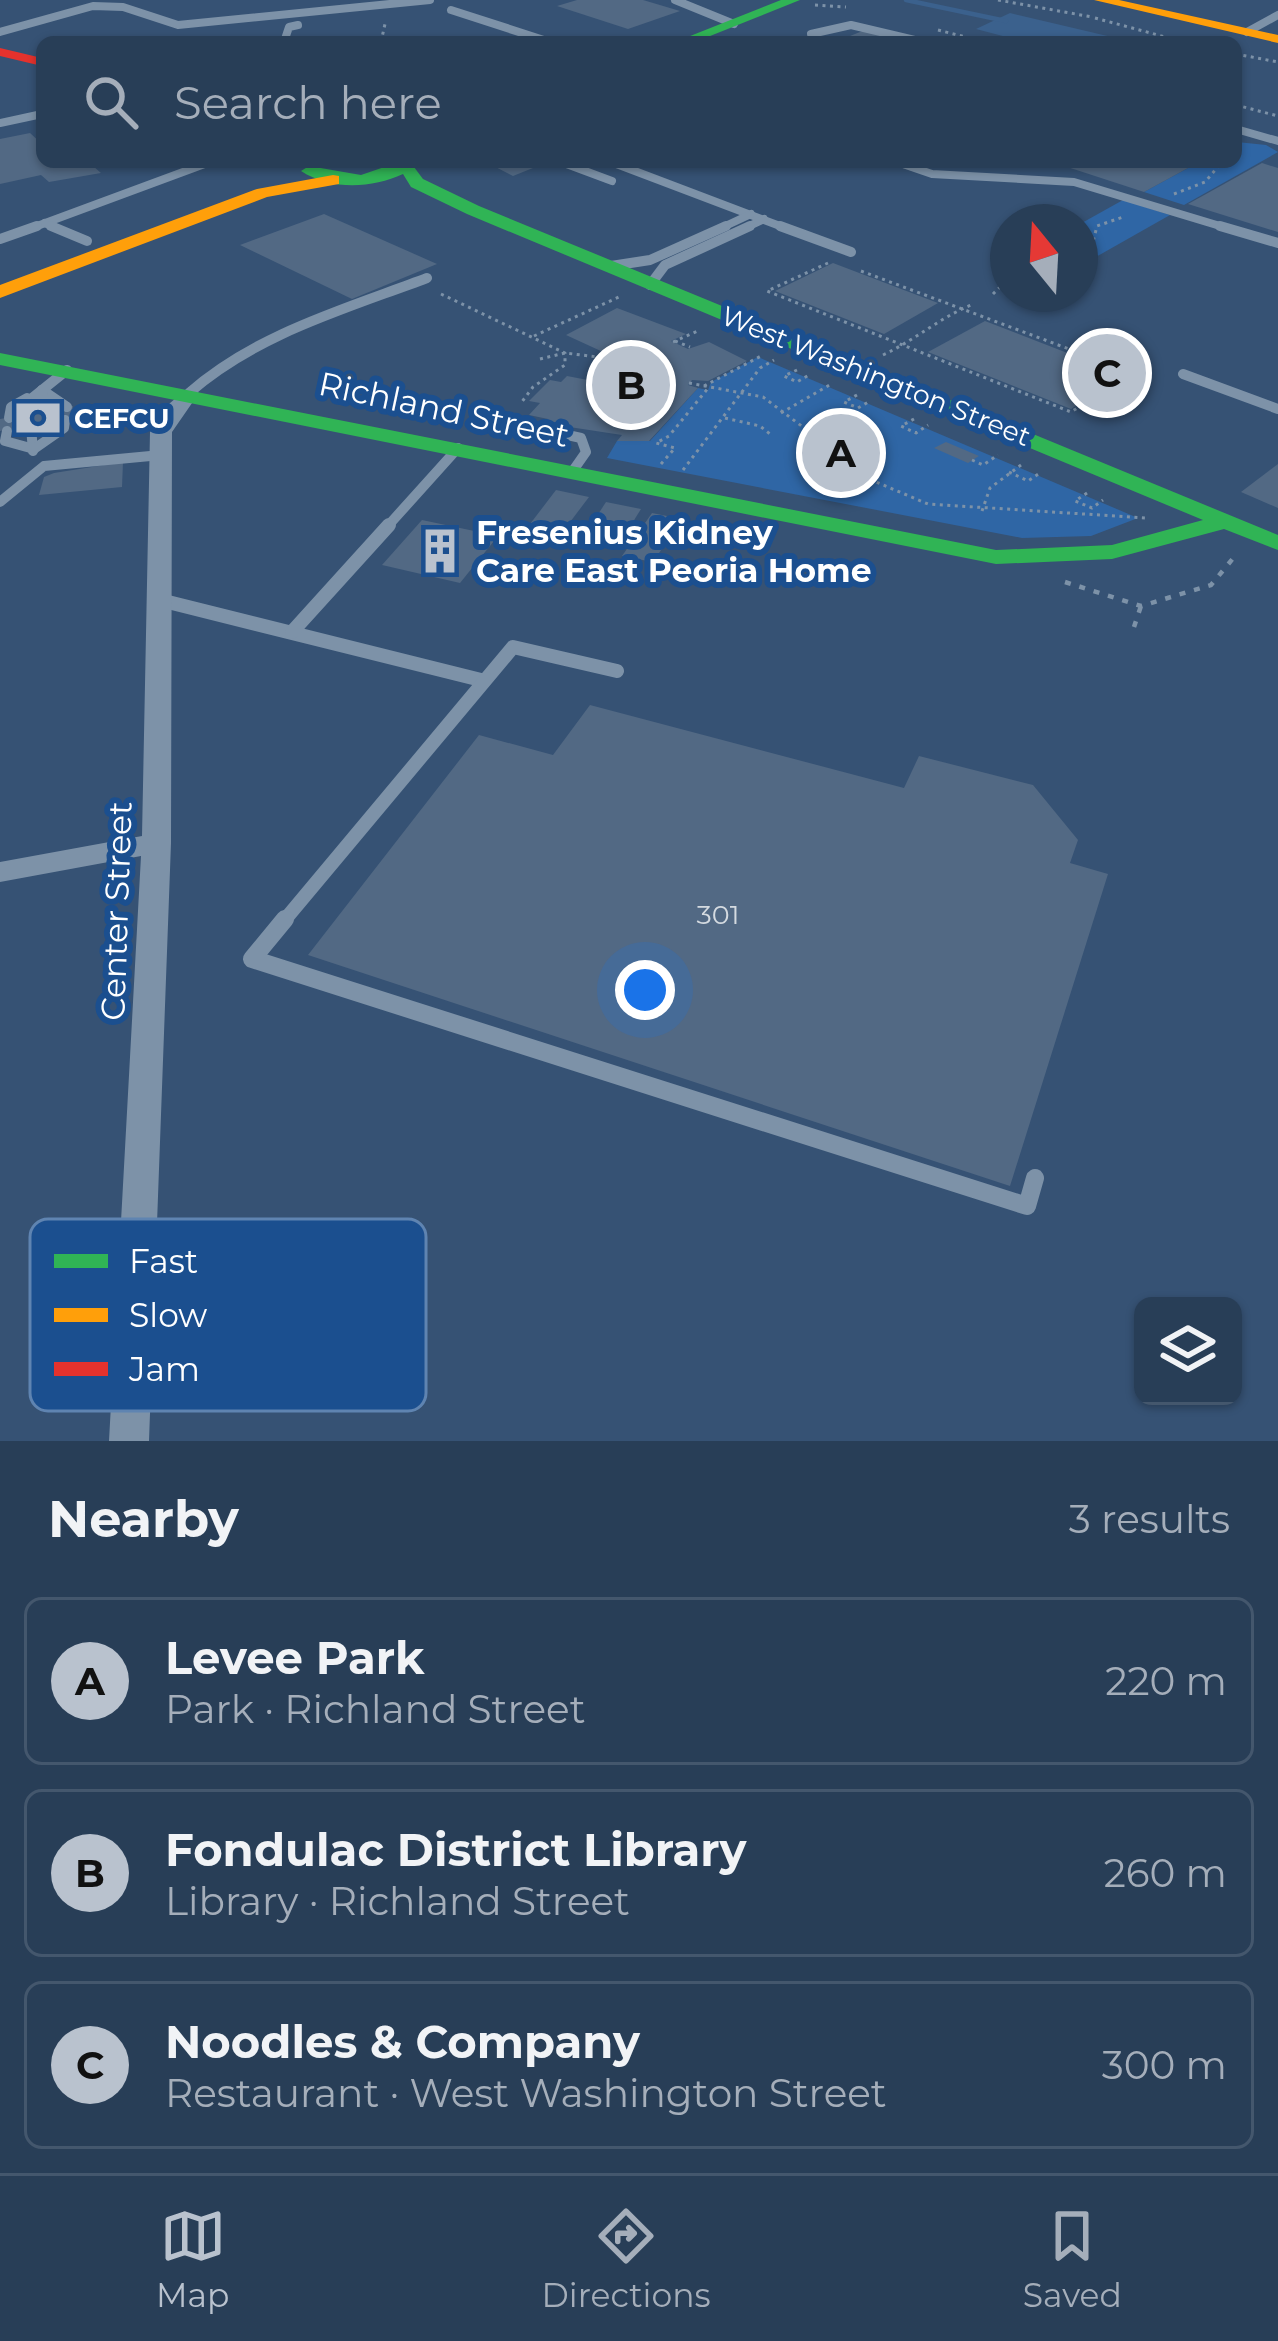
<!DOCTYPE html>
<meta charset="utf-8">
<style>
:root{--surface:#283e57;--page:#344961;--text:#f1f3f6;--muted:#a5aeba;--line:#44576d;--accent:#b9c2ce}
body{margin:0;font-family:Montserrat,sans-serif;background:var(--page);color:var(--text)}
.controls{position:absolute;right:36px;bottom:36px;display:grid;overflow:hidden;border-radius:18px;box-shadow:0 3px 9px #0004}
.controls button{width:108px;height:108px;display:grid;place-items:center;padding:0;border:0;border-bottom:3px solid var(--line);background:var(--surface);color:var(--text);font:60px sans-serif}
.compass{position:absolute;left:990px;top:204px;width:108px;height:108px;border-radius:50%;background:var(--surface);box-shadow:0 3px 9px #0004;rotate:342deg}
.you{position:absolute;left:645px;top:990px;width:42px;height:42px;margin:-30px;border:9px solid #fff;border-radius:50%;background:#1a73e8;box-shadow:0 0 0 18px #1a73e833}
.badge{display:grid;place-items:center;width:78px;height:78px;border-radius:50%;background:var(--accent);color:#111;font-size:39px;font-weight:700}
.pin{position:absolute;translate:-50% -50%;border:6px solid #fff;box-shadow:0 3px 12px #0006}
.list{margin:0;padding:0;list-style:none}
h2{display:flex;justify-content:space-between;align-items:center;height:156px;margin:0;padding:0 48px;font-size:51px}
h2 small{font-size:39px;font-weight:400;color:var(--muted)}
.list li{display:grid;grid-template-columns:78px 1fr auto;gap:36px;align-items:center;box-sizing:border-box;height:168px;margin:0 24px 24px;padding:0 24px;border:3px solid var(--line);border-radius:18px}
.list b{display:block;font-size:45px;white-space:nowrap}
.list p{margin:0;font-size:39px;white-space:nowrap;color:var(--muted)}
.list em{font-size:39px;font-style:normal;color:var(--muted)}
.icon{flex:none;width:66px;height:66px;fill:none;stroke:currentColor;stroke-width:2;stroke-linecap:round;stroke-linejoin:round}
.map{position:relative;flex:none;width:1278px;height:1441px;overflow:hidden}
.search{position:absolute;background:var(--surface);box-shadow:0 3px 9px #0004;left:36px;right:36px;top:36px;height:132px;display:flex;align-items:center;gap:30px;box-sizing:border-box;padding:0 42px;border-radius:18px;color:var(--muted);font-size:45px}
.sheet{height:732px;background:var(--surface)}
nav{display:flex;justify-content:space-around;align-items:center;box-sizing:border-box;height:168px;border-top:3px solid var(--line);background:var(--surface);font-size:33px;color:var(--muted)}
nav a{display:grid;justify-items:center;gap:6px}
nav .on{color:var(--accent)}
.map>svg:first-child{display:block}
</style>
<div class="map">
<svg width="1278" height="1441" viewBox="0 0 1278 1441">
<rect width="100%" height="100%" fill="#365274"/>
<!-- green -->
<g fill="#2f66a5">
<path d="M1237,142l29,3 12,7 -94,53 -40,-13 55,-30h37z"/>
<path d="M1123,200l47,15 -90,51v-42z"/>
<path d="M758,357l380,161 -47,18 -69,2 -415,-80 10,-17h33l48,-53 10,2 3,-8z"/>
</g>
<!-- water -->
<path fill="#3b618d" d="M1010,13l123,29h-107l-50,-13z"/>
<g fill="none" stroke-linecap="round" stroke-linejoin="round">
<!-- stream -->
<path stroke="#3b618d" stroke-width="4.5" d="M906,0l100,21"/>
</g>
<!-- building -->
<g fill="#526984">
<path d="M577,0h66l37,11 -52,18 -71,-23z"/>
<path d="M865,30l38,11 -1,1h-67z"/>
<path d="M30,133l12,11v18h61l-10,4 8,7 -52,9 -8,-7 -41,9v-45z"/>
<path d="M486,162h62l-35,14z"/>
<path d="M1052,162h147l-55,30z"/>
<path d="M1262,163l16,5v64l-90,-28z"/>
<path d="M324,214l113,50 -85,35 -112,-54z"/>
<path d="M833,263l105,40 -54,31 -109,-43z"/>
<path d="M617,308l69,26 -15,7 17,8 21,-7 38,19 -39,20 -16,-1 -4,5 10,3 -49,53h-32l5,-6 -79,-12 5,-4 -19,-4 11,-12 -11,-2 21,-21 11,2 6,-6 26,5 23,-23 -50,-23z"/>
<path d="M985,321l139,54 -53,34 -143,-57z"/>
<path d="M73,406l-2,13 -71,12v-12z"/>
<path d="M946,442l33,14 -11,7 -34,-15z"/>
<path d="M123,462l-1,25 -83,8 5,-18 10,-4z"/>
<path d="M1278,464v44l-37,-16z"/>
<path d="M556,490l33,7 -28,37 -34,-6z"/>
<path d="M606,502l35,7 -23,37 -36,-7z"/>
<path d="M652,513l30,6 -29,43 -31,-6z"/>
<path d="M422,520l76,16 -38,47 -78,-18z"/>
<path d="M590,705l314,83 15,-32 114,29 45,55 -8,23 38,11 -98,312 -702,-231 171,-220 74,20z"/>
</g>
<g fill="none" stroke-linecap="round" stroke-linejoin="round">
<!-- path-far1 -->
<g stroke="#7d92a8" stroke-width="3" stroke-dasharray="3 4.5" stroke-linecap="butt">
<path d="M998,0l94,17"/>
<path d="M815,5l31,2"/>
<path d="M1095,18l89,24"/>
<path d="M938,30l47,12"/>
<path d="M381,42l4,-18"/>
<path d="M1236,54l42,8"/>
<path d="M1236,105l42,11"/>
<path d="M1174,194l31,-12 17,-20"/>
<path d="M1080,256l11,-6 6,-24 26,-9"/>
<path d="M828,263l-61,28 304,121 73,-46"/>
<path d="M861,271l272,102"/>
<path d="M441,294l124,59v12l-32,22 -12,16"/>
<path d="M993,294l15,-15"/>
<path d="M534,336l87,-40"/>
<path d="M675,341l15,6"/>
<path d="M673,342l27,-12"/>
<path d="M883,355c34,-16 57,-38 91,-51"/>
<path d="M540,359l25,-6 49,6"/>
<path d="M797,370l-13,6 13,6 12,-7"/>
<path d="M689,383l74,14 113,85 52,22 218,14"/>
<path d="M704,386l59,-31"/>
<path d="M857,395l-13,7 14,6 12,-7"/>
<path d="M781,413l52,-30"/>
<path d="M725,418l35,8 10,8"/>
<path d="M914,419l-13,7 15,7 12,-8"/>
<path d="M809,456l30,1"/>
<path d="M972,460l11,5 15,-10"/>
<path d="M661,464l14,-16 -19,-5 13,-7 40,-49"/>
<path d="M683,470l77,-102 14,-8"/>
<path d="M1009,472l19,9 12,-8"/>
<path d="M1087,493l-12,8 17,7 11,-8"/>
<path d="M982,511l8,-23 31,-23"/>
</g>
<!-- path -->
<g stroke="#7d92a8" stroke-width="4.5" stroke-dasharray="6 9" stroke-linecap="butt">
<path d="M1065,582l76,24 70,-21 24,-29"/>
<path d="M1134,627l7,-21"/>
</g>
<!-- lane-far3 -->
<g stroke="#7d92a8" stroke-width="8">
<path d="M675,0l59,24"/>
<path d="M451,10l99,32"/>
<path d="M0,32l93,-26 30,1 55,18 252,-25"/>
<path d="M1247,32l31,-17"/>
<path d="M811,34l40,-9 72,17"/>
<path d="M284,42l5,-15 9,-2"/>
<path d="M0,123l42,-9"/>
<path d="M1236,129l42,12"/>
<path d="M561,162l51,19"/>
<path d="M611,162l177,67"/>
<path d="M897,162l35,12 142,8 156,47"/>
<path d="M45,223l13,6"/>
<path d="M29,229l181,-67"/>
<path d="M719,229l32,-15"/>
<path d="M743,229l21,-10"/>
</g>
<!-- lane-far2 -->
<g stroke="#7d92a8" stroke-width="10">
<path d="M51,226l36,15"/>
<path d="M780,226l71,26"/>
<path d="M1220,226l58,17"/>
<path d="M0,239l37,-13"/>
<path d="M611,266l39,-6 76,-34"/>
<path d="M650,285l15,-20 85,-39"/>
<path d="M1183,374l95,35"/>
<path d="M42,390l25,17"/>
<path d="M42,390l3,20"/>
<path d="M189,393c67,-59 156,-84 238,-115"/>
<path d="M20,417l1,-10 46,-37"/>
<path d="M9,418l2,-11 16,-9"/>
<path d="M492,418l89,20 5,14 -14,20"/>
<path d="M31,427l2,24"/>
<path d="M7,431l-2,10 29,8 30,-21 1,-8"/>
<path d="M0,502l44,-36 117,-11"/>
<path d="M386,528l72,-80"/>
</g>
<!-- lane-far1 -->
<g stroke="#7d92a8" stroke-width="14">
<path d="M156,599l325,81"/>
<path d="M292,632l97,-107"/>
<path d="M283,922l230,-275 104,24"/>
</g>
<!-- lane -->
<path stroke="#7d92a8" stroke-width="18" d="M285,919l-33,40 775,247 8,-28"/>
<!-- street -->
<path fill="#7d92a8" fill-rule="evenodd" d="M189,387l10,6 -27,39 -1,411 -22,598h-40l32,-585 -141,26v-20l142,-26 8,-404 13,-23z"/>
<!-- fast -->
<g fill="#30b455" fill-rule="evenodd">
<path d="M781,0h19l-105,42h-20z"/>
<path d="M399,162h19l-4,5 9,12 56,27 799,329v15l-54,-21 -112,30 -116,5 -996,-199v-12l996,197 116,-5 91,-25 -736,-306 -56,-27 -8,-13c-32,15 -73,16 -102,-3l8,-5 52,9z"/>
</g>
<!-- slow -->
<g fill="#ff9f0a" fill-rule="evenodd">
<path d="M1094,0h25l159,35v8z"/>
<path d="M333,175l6,1v8l-72,13 -267,101v-13l257,-96z"/>
</g>
<!-- jam -->
<path fill="#e5322d" fill-rule="evenodd" d="M0,48l42,10v8l-42,-10z"/>
</g>
<!-- icons -->
<defs>
<g id="bank-bare" transform="scale(3.6)"><path d="M-6-4H6V4H-6ZM0-2.3a2.3 2.3 0 1 0 0 4.6a2.3 2.3 0 1 0 0-4.6Z" fill="#b9c2ce" stroke="#1b4f8f" stroke-width="2.5" paint-order="stroke"/></g>
<g id="building-bare" transform="scale(3.6)"><path d="M-4-6H4V6H1V3H-1V6H-4ZM-2.5-4.3h1.7v1.8h-1.7ZM.8-4.3h1.7v1.8H.8ZM-2.5-1h1.7V.8h-1.7ZM.8-1h1.7V.8H.8Z" fill="#b9c2ce" stroke="#1b4f8f" stroke-width="2.5" paint-order="stroke"/></g>
</defs>
<g fill-rule="evenodd">
<use href="#bank-bare" x="38" y="418"/>
<use href="#building-bare" x="440" y="551"/>
</g>
<g text-anchor="middle" dominant-baseline="central" stroke-width="12" stroke-linejoin="round" paint-order="stroke">
<!-- far-street labels -->
<g font-size="27" fill="#fff" stroke="#1b4f8f">
<text transform="translate(876 376) rotate(22)">West Washington Street</text>
</g>
<!-- far-poi labels -->
<g font-size="27" font-weight="bold" fill="#fff" stroke="#1b4f8f" text-anchor="start">
<text x="74" y="418">CEFCU</text>
</g>
<!-- number labels -->
<g font-size="27" fill="#d4dae0">
<text x="718" y="914">301</text>
</g>
<!-- street labels -->
<g font-size="33" fill="#fff" stroke="#1b4f8f">
<text transform="translate(444 409) rotate(12)">Richland Street</text>
<text transform="translate(116 911) rotate(-88)">Center Street</text>
</g>
<!-- poi labels -->
<g font-size="33" font-weight="bold" fill="#fff" stroke="#1b4f8f" text-anchor="start">
<text x="476" y="532">Fresenius Kidney<tspan x="476" dy="38">Care East Peoria Home</tspan></text>
</g>
</g>
<!-- legend -->
<rect x="30" y="1219" width="396" height="192" rx="18" fill="#1b4f8f" stroke="#5f84b1" stroke-width="3"/>
<rect x="54" y="1254" width="54" height="14" fill="#30b455"/>
<rect x="54" y="1308" width="54" height="14" fill="#ff9f0a"/>
<rect x="54" y="1362" width="54" height="14" fill="#e5322d"/>
<g font-size="33" fill="#fff">
<text x="129" y="1273">Fast</text>
<text x="129" y="1327">Slow</text>
<text x="129" y="1381">Jam</text>
</g>
</svg>
<div class="controls">
<button><svg class="icon" aria-label="layers" viewBox="0 0 24 24"><path d="M12 4l9 5-9 5-9-5zM3 14l9 5 9-5"/></svg></button>
</div>
<svg class="compass" viewBox="-18 -18 36 36"><path d="M0-13l5 13h-10z" fill="#e53935"/><path d="M0 13l5-13h-10z" fill="#a5aeba"/></svg>
<div class="you"></div>
<div class="pin badge" style="left:841px;top:453px">A</div>
<div class="pin badge" style="left:631px;top:385px">B</div>
<div class="pin badge" style="left:1107px;top:373px">C</div>
<div class="search"><svg class="icon" aria-label="search" viewBox="0 0 24 24"><circle cx="10" cy="10" r="6"/><path d="M15 15l6 6"/></svg>Search here</div>
</div>
<section class="sheet">
<h2>Nearby<small>3 results</small></h2>
<ul class="list">
<li><span class="badge">A</span><div><b>Levee Park</b><p>Park · Richland Street</p></div><em>220 m</em></li>
<li><span class="badge">B</span><div><b>Fondulac District Library</b><p>Library · Richland Street</p></div><em>260 m</em></li>
<li><span class="badge">C</span><div><b>Noodles &amp; Company</b><p>Restaurant · West Washington Street</p></div><em>300 m</em></li>
</ul>
</section>
<nav>
<a class="on"><svg class="icon" aria-label="map" viewBox="0 0 24 24"><path d="M3 6l6-2 6 2 6-2v14l-6 2-6-2-6 2zM9 4v14M15 6v14"/></svg>Map</a>
<a><svg class="icon" aria-label="directions" viewBox="0 0 24 24"><path d="M12 3l9 9-9 9-9-9zM9 14v-3h6M13 9l2 2-2 2"/></svg>Directions</a>
<a><svg class="icon" aria-label="saved" viewBox="0 0 24 24"><path d="M7 4h10v16l-5-4-5 4z"/></svg>Saved</a>
</nav>
